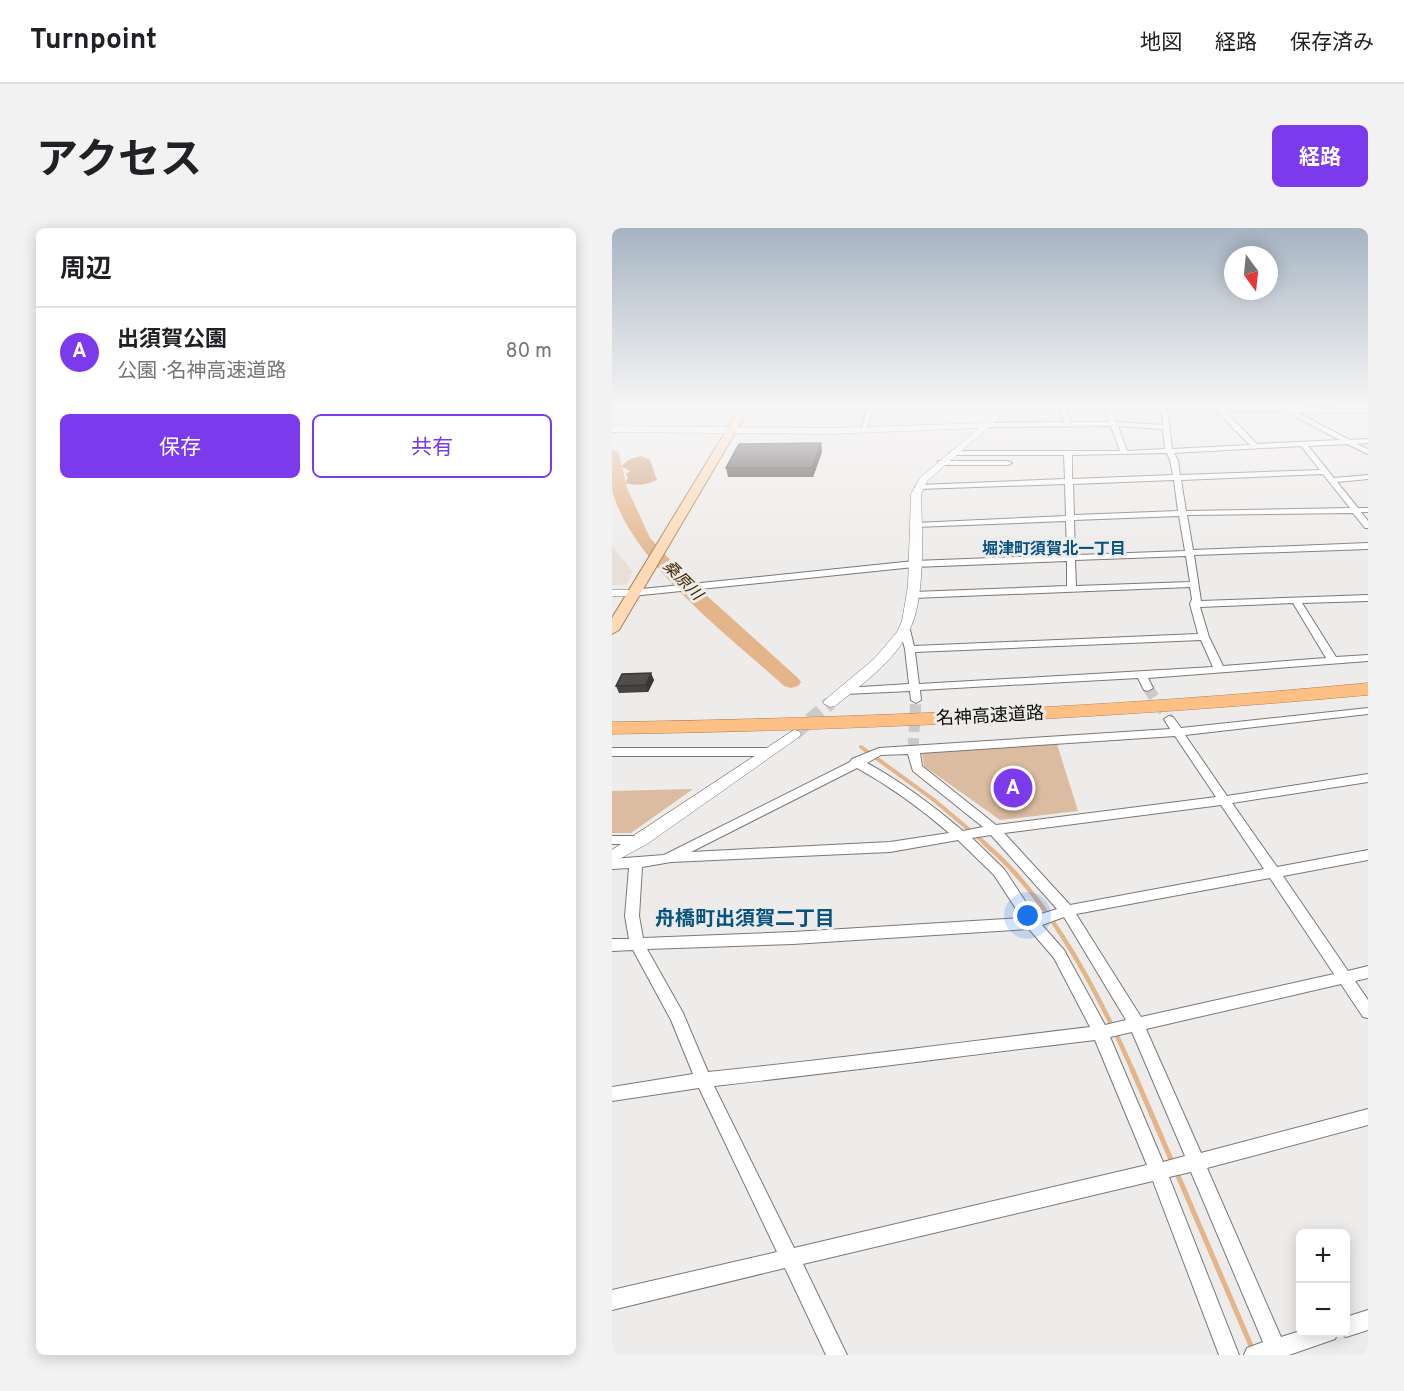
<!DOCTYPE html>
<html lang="ja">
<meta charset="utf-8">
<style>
:root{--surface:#fff;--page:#f2f2f2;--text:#202124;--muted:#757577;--line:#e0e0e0;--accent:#7c3aed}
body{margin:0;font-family:Overpass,"Noto Sans JP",sans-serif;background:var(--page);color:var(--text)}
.controls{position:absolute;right:18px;bottom:18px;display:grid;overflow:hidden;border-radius:9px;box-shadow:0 3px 15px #0003}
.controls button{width:54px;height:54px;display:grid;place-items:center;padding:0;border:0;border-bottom:2px solid var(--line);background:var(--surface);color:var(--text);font:30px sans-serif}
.compass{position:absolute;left:612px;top:18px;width:54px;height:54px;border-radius:50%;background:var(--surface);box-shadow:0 3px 15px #0003;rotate:165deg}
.you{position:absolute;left:416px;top:688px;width:21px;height:21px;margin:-15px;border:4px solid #fff;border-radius:50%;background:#1a73e8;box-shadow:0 0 0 9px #1a73e833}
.badge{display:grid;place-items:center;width:39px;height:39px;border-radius:50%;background:var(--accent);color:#fff;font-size:20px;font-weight:700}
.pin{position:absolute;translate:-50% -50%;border:3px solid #fff;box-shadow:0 2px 6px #0006}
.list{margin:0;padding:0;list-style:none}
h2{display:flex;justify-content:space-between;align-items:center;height:78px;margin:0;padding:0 24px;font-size:26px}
h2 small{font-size:20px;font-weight:400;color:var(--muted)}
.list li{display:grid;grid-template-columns:39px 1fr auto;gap:18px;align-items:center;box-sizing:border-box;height:90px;padding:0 24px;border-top:2px solid var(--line)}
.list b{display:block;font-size:22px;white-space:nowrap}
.list p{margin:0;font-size:20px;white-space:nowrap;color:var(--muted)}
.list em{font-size:20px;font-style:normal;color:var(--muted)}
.actions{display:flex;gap:12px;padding:18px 24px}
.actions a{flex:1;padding:14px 0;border:2px solid var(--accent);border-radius:9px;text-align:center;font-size:21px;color:var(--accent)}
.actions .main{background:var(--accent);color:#fff}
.map{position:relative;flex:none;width:756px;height:1127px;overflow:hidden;border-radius:9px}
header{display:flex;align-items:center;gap:36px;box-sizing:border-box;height:84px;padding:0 30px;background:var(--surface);border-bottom:2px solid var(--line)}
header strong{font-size:28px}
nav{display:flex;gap:33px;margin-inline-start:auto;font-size:21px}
.intro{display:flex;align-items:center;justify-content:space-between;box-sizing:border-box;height:144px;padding:0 36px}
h1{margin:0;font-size:42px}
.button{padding:15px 27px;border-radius:9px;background:var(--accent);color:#fff;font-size:21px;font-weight:700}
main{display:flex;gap:36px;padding:0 36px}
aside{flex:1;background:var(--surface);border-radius:9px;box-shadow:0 3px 15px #0003}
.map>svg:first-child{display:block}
</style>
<header>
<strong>Turnpoint</strong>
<nav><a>地図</a><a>経路</a><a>保存済み</a></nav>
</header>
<div class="intro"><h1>アクセス</h1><a class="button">経路</a></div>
<main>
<aside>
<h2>周辺<small></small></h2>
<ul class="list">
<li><span class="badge">A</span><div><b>出須賀公園</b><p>公園 · 名神高速道路</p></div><em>80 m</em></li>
</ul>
<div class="actions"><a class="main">保存</a><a>共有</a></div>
</aside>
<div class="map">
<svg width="756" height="1127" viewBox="0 0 756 1127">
<rect width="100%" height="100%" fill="#eeecea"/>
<!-- built -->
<path fill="#e8e0d8" d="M0,318l21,26 -7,13h-14z"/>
<!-- green -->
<g fill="#dbbca1">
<path d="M445,516l21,67 -78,9 -76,-54 -2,-13z"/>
<path d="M81,561l-62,44h-19v-42z"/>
</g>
<!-- forest -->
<path fill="#cd9f74" d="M29,228l9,4 7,20c-10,5 -21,6 -32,3l3,-5 -2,-4 4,-3 -9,-5 9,-7z"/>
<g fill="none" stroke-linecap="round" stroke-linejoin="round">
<!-- stream-far2 -->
<path stroke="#e4b58a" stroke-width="4" d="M249,519l73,53 52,44"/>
<!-- stream-far1 -->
<path stroke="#e4b58a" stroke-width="4.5" d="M372,615c65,54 115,151 149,228"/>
<!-- stream -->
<g stroke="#e4b58a" stroke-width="5">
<path d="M520,841l41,95"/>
<path d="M564,943l79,184"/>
</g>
<!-- river -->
<path fill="#e4b58a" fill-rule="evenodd" d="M0,221l7,4 8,35 23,50 35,38 113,102 3,4 -3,4 -7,2 -7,-2c-55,-50 -153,-124 -172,-196 0,-12 0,-29 0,-41z"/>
<!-- minor-tunnel -->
<g stroke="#cccac9" stroke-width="11" stroke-dasharray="11 6" stroke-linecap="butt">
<path d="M536,460l21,31"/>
<path d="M301,521l3,-49"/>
</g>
<!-- tertiary-tunnel -->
<path stroke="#cccac9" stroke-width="14" stroke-dasharray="14 7" stroke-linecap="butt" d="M182,506l36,-31"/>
<!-- minor casing -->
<g stroke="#7a7876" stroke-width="2">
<g id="minor">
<path d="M256,178h6l-7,23 -3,2 -3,-2z"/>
<path d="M448,178h6l5,16h38l-5,-16h6l6,16 47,3 -1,-10 -5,-9h6l5,9 4,34 78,-4 -35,-35 -2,-4 155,3v4l-72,-1 54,28 18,-1v4l-11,1 11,5v5l-21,-10 -39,2 26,32 34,-3v4l-31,3 21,26h10v4h-7l7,9v7h-3l-12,-15 -166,2 6,35 175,-7v6l-174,6 7,46 167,-6v6l-66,2 34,54 32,-2v6l-220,17 5,10 -5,3 -4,-1 -6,-12 -218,12 1,10 -5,3 -5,-3 -1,-9 -65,3 -5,-3 5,-3 64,-4 -4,-35 -5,-19 5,-3 5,3 4,16 284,-12 -8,-30 2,-5 -2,-12 -277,11 -5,-3 5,-3 154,-6v-25l-153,6 -282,29 -5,-3 5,-3 282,-29 153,-6 -1,-34 -151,6 -4,-2 4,-2 151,-7 -1,-32 -146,5 -4,-2 4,-2 146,-6 -1,-24h-114l-1,-2 4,-2h167l-9,-25 -124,1 -3,-2 3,-2 77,-1zM613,183l61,1 54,28 -83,4zM506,198l45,3 2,20 -38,2zM689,218l19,24 -140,5 -2,-15 -4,-7zM555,225l3,7 3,15 -101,4v-24zM711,246l27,34 -164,3 -5,-31zM562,252l4,31 -104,4 -1,-31zM567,288l6,35 -110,4 -1,-35zM574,328l4,26 -114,4 -1,-26zM681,375l33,55 -103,8 -14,-29 -9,-30zM589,412l12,27 -294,17 -4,-32z"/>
<path d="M326,233h70l4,2 -4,2h-70z"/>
<path d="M756,480v6l-183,21 42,61 141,-22v8l-136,21 45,64 91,-17v10l-85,16 65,95 20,-5v12l-13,3 13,19v18l-5,-1 -22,-33 -195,45 55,124 167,-44v16l-161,43 74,169 19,-6v1h38l-3,7 -46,16h-45l3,-7 16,-6 -72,-170 -22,5 70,178h-20l-66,-174 -350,83 44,91h-21l-41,-87 -173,42v-20l165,-38 -78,-164 -87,13v-14l81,-13 -22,-54 -38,-70 -21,1v-12h17l-4,-23 4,-48 -17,1v-10l52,-4 186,-93 2,-3 27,-11 291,-19 -6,-10 5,-3 4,1 8,11zM563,508l41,61 -220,28 -74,-59 -2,-13zM296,526l5,17 70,56 -20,4c-31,-26 -61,-49 -96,-68l14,-8zM245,540c34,19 63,40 92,65l-59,9 -199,10zM609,577l43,64 -194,36 -66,-72zM379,607l66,74 -22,7 -31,-47 -32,-31zM346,612l36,35 28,43 -229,14 -150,6 -4,-22 3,-49 29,-5 219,-10zM658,650l64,96 -193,43 -65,-103zM452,689l62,103 -21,5 -41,-75 -22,-25zM417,701l25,29 36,69c-127,15 -254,32 -382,45l-25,-59 -36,-64 146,-5zM520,804l53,124 -22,6 -53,-125zM483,812l52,125 -353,83 -80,-162c128,-14 254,-31 381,-46z"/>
<path d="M0,520h156l6,4 -6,4h-156z"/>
<path d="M0,608h29l4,1 2,3 -2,3 -4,1h-29z"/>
<path d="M756,1082v20l-22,7 -7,-3 -1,-2h8v-15z"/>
</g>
</g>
<!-- tertiary casing -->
<g stroke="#7a7876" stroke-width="1">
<g id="tertiary">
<path d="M392,178h9l-86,75 -6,13c1,36 5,105 -12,137 -15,31 -48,54 -74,75l-5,1 -7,-4 2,-3 49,-41 23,-27 5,-11 6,-35 3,-92 9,-16 59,-50 -148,6 -219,-2v-6l219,2 154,-5z"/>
<path d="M0,362h20l6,3 -6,3h-20z"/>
<path d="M182,502l5,1 2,3 -2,3 -152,107 -35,19v-13z"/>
</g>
</g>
<!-- primary casing -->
<g stroke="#a9805a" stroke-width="2">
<path id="primary" d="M129,178h10l-132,224 -7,4v-16z"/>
</g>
<!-- motorway casing -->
<g stroke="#a9805a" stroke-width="1">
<path id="motorway" d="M756,455v12c-252,23 -503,35 -756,39v-12c253,-4 504,-15 756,-39z"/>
</g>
<!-- minor -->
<use href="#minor" fill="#fff" fill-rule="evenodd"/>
<!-- tertiary -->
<use href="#tertiary" fill="#fff" fill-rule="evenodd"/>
<!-- primary -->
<use href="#primary" fill="#fed9b5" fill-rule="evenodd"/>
<!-- motorway -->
<use href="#motorway" fill="#febf84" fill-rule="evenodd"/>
</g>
<!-- wall -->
<g fill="#454341">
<path d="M209,215l1,9 -9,25h-85l-2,-9z"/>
<path d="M42,452l-6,12 -29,1 -3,-7z"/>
</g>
<!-- shaded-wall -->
<g fill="#383735">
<path d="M209,215l1,9 -9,25 -1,-9z"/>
<path d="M39,445l3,7 -6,12 -2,-7z"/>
</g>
<!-- building -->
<g fill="#504e4c" stroke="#383735" stroke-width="1.5">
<path d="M209,215l-9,25h-86l13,-24z"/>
<path d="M39,445l-5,12 -30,1 6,-12z"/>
</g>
<!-- sky -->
<linearGradient id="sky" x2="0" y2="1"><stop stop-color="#a6b4c2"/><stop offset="0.53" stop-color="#f7f6f6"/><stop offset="1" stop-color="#f7f6f6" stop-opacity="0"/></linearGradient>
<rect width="756" height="336" fill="url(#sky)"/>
<g text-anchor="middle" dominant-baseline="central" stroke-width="6" stroke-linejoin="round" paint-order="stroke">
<!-- far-neighbourhood labels -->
<g font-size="16" font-weight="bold" fill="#07527f" stroke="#eeecea">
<text x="442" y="322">堀津町須賀北一丁目</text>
</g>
<!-- far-water labels -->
<g font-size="16" font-style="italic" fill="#452603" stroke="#eeecea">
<text transform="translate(70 353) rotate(45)">桑原川</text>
</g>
<!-- street labels -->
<g font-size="18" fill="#0c0c0b" stroke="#eeecea">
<text transform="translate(378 489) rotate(-3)">名神高速道路</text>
</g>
<!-- neighbourhood labels -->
<g font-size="20" font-weight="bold" fill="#07527f" stroke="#eeecea">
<text x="133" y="692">舟橋町出須賀二丁目</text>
</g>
</g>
</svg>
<div class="controls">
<button>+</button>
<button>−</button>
</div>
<svg class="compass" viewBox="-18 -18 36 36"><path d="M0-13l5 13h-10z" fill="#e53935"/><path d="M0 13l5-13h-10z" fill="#757577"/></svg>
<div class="you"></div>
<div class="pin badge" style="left:401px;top:560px">A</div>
</div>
</main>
